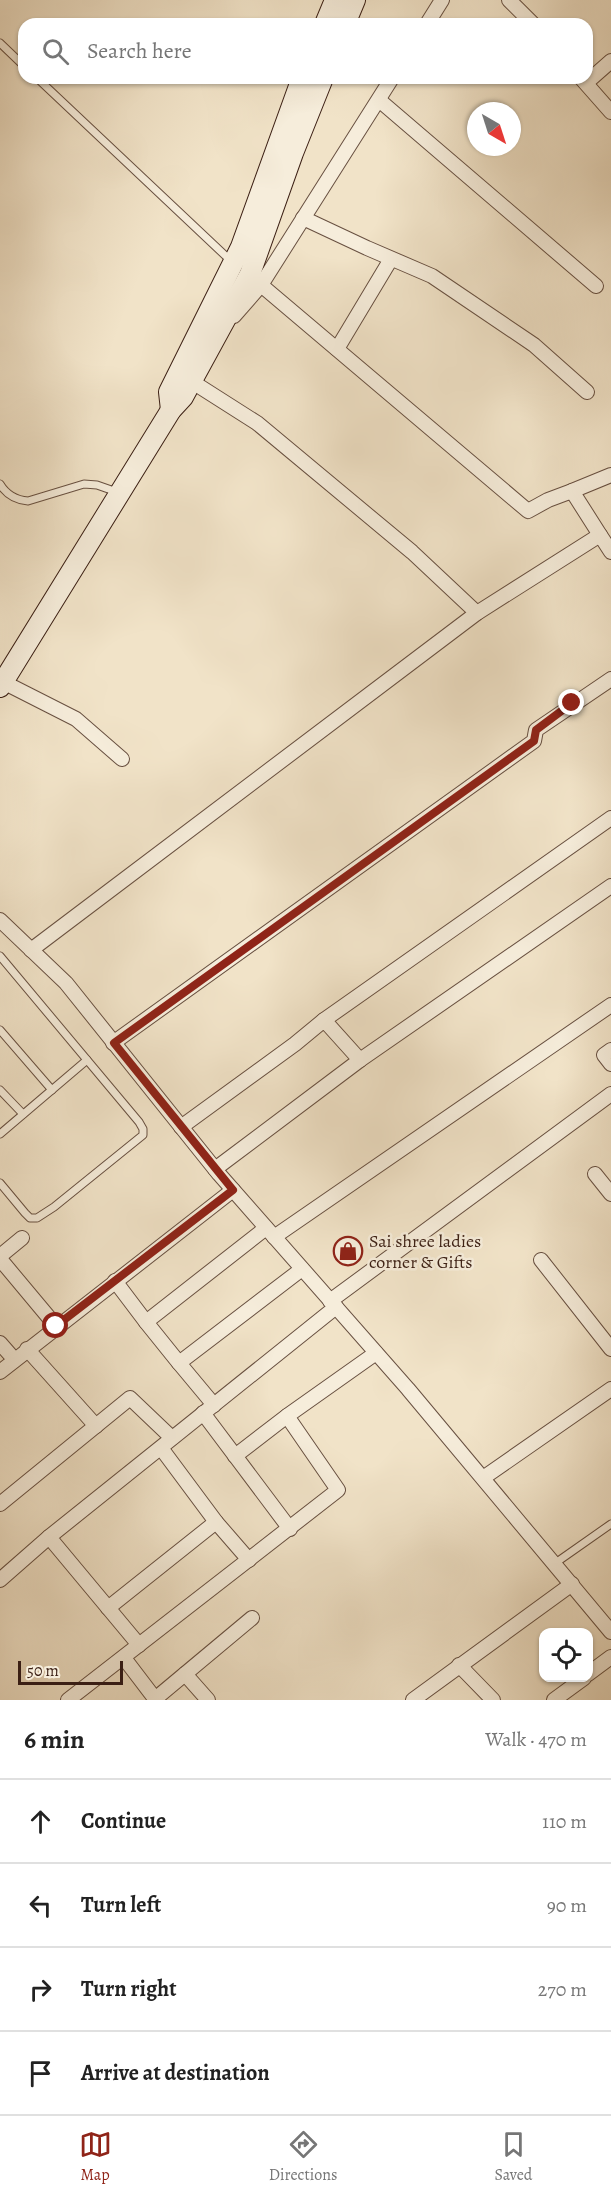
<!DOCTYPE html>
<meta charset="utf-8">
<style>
:root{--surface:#fff;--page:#f6f6f6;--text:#222;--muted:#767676;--line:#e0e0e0;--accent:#8f2418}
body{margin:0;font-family:Alegreya,serif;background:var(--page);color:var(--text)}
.controls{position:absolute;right:18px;bottom:18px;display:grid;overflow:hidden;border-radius:12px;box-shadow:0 2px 4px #0004}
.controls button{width:54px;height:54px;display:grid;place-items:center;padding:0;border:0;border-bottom:2px solid var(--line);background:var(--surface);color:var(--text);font:30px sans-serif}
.compass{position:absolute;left:467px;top:102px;width:54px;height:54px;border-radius:50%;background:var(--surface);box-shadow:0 2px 4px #0004;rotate:141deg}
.scale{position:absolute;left:18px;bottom:15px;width:105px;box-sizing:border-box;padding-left:6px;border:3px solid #3b1f14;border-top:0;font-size:16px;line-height:21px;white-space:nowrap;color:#3b1f14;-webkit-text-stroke:4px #f6eddb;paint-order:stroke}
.stop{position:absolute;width:18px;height:18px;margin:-14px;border:4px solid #8f2418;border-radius:50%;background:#fff}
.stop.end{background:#8f2418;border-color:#fff;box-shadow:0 2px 6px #0008}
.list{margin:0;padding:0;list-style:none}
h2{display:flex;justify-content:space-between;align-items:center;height:78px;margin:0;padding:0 24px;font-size:26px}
h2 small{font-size:20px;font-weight:400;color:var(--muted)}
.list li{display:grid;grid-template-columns:39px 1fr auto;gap:18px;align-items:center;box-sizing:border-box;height:84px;padding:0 24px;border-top:2px solid var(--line)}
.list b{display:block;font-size:22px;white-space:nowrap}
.list em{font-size:20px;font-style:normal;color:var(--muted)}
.icon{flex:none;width:33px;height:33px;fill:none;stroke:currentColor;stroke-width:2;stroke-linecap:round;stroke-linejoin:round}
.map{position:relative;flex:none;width:611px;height:1700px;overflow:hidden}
.search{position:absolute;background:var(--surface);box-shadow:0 2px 4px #0004;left:18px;right:18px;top:18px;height:66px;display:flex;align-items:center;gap:15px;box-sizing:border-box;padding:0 21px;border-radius:18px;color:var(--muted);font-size:22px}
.sheet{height:414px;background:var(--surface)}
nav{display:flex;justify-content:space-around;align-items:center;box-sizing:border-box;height:84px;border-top:2px solid var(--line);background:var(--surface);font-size:16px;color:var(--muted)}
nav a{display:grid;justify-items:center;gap:3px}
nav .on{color:var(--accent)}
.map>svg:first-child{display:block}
</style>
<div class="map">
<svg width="611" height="1700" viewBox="0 0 611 1700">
<rect width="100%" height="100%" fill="#f1e3c8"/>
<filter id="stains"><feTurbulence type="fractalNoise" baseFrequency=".00333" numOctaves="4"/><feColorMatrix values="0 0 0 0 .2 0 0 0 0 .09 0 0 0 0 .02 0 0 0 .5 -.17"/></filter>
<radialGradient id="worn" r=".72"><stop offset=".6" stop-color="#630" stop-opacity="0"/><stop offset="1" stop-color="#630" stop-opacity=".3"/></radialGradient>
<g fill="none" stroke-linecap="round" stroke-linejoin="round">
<!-- lane casing -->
<g stroke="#685041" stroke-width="9">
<g id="lane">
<path d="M0,43l24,23"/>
<path d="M37,78l194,183"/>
<path d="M0,484c6,10 16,16 28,17l56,-17 13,1 20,7"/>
<path d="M0,956l139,166 4,7v6l-89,72 -17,11h-7l-5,-5 -25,-30"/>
<path d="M0,1030l52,60"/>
<path d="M0,1090l23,24"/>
<path d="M0,1134l87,-74"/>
<path d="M554,1564l57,-40"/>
</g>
</g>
<!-- street casing -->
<g stroke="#685041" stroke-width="16">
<g id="street">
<path d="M509,0l24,24"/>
<path d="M427,24l15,-24"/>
<path d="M581,78l30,34"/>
<path d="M586,83l25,-22"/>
<path d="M379,100l217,186"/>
<path d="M303,218l64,30 65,28 102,69 53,47"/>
<path d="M261,285l267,226 20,-11 24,-9 28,44"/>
<path d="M234,316l27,-31 131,-207"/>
<path d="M337,349l54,-90"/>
<path d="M191,381l66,42 155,129 65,61"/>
<path d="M572,491l39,-16"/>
<path d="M3,682l73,37 46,40"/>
<path d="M0,920l66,63 153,191 189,215 203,243"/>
<path d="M31,950l446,-337 123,-78 11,17"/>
<path d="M324,1020l287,-202"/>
<path d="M113,1043l421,-302 2,-11 75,-51"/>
<path d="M611,1050l-7,5 7,9"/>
<path d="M360,1060l251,-174"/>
<path d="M181,1127l114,-83 29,-24 36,40 -145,109"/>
<path d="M595,1174l16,20"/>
<path d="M274,1237l337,-232"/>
<path d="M0,1256l22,-18"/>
<path d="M0,1259l56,67"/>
<path d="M541,1260l70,89"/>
<path d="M115,1281l31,41"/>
<path d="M330,1301l281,-207"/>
<path d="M0,1343l14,16"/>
<path d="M27,1349l69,77"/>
<path d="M179,1363l-33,-41 120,-94"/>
<path d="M0,1372l233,-182"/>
<path d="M214,1405l-35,-42 123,-94"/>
<path d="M203,1413l87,116"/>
<path d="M235,1456l52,-40"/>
<path d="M483,1478l128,-89"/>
<path d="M0,1504l130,-106 42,40"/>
<path d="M216,1522l33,38"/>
<path d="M0,1580l49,-43"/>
<path d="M108,1608l108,-86 -55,-74"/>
<path d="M139,1645l-90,-108 287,-230"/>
<path d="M124,1658l32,42"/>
<path d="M459,1665l34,35"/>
<path d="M185,1674l23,26"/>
<path d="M588,1674l23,-17"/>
<path d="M155,1699l97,-81"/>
<path d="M68,1700l270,-210 -51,-74 89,-63"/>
<path d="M413,1700l159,-116"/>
<path d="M554,1700l30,-22"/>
</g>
</g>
<!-- secondary casing -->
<g stroke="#3b1f14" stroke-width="22">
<g id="secondary">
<path d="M325,24l10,-24"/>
<path d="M345,24l10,-24"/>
<path d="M171,410l-2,-18 72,-145 61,-169"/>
<path d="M0,687l171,-277 12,-13 67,-123 43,-121 30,-75"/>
</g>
</g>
<!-- lane -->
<use href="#lane" stroke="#f6eddb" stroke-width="7"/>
<!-- street -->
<use href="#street" stroke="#f6eddb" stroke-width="14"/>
<!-- secondary -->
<use href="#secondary" stroke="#f6eddb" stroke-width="20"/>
</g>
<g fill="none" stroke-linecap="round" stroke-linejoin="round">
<!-- route -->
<path stroke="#8f2418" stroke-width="8" d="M56,1326l177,-136 -119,-147 420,-302 2,-11 36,-27"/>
</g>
<!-- icons -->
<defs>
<g id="shop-ring" transform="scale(1.5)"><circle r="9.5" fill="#f6eddb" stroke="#8f2418" stroke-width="1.5"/><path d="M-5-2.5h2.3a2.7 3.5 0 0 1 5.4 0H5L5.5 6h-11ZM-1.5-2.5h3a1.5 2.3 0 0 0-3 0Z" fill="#8f2418"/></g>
</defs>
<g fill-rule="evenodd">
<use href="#shop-ring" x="348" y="1251"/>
</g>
<g text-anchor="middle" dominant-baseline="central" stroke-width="5" stroke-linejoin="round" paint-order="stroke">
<!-- poi labels -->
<g font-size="18" fill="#3b1f14" stroke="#f6eddb" text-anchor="start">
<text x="369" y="1241">Sai shree ladies<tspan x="369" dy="21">corner &amp; Gifts</tspan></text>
</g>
</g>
<rect width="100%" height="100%" filter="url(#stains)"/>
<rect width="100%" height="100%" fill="url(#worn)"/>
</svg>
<div class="controls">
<button><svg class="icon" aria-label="locate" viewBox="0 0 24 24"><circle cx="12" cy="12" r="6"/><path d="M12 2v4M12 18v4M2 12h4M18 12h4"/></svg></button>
</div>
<svg class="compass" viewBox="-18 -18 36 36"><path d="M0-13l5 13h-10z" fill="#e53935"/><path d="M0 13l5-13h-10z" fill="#767676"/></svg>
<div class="scale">50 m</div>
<div class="stop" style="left:56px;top:1326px"></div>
<div class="stop end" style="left:572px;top:703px"></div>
<div class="search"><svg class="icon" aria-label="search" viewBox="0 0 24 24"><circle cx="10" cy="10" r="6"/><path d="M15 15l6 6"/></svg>Search here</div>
</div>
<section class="sheet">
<h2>6 min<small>Walk · 470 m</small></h2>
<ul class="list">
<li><svg class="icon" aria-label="ahead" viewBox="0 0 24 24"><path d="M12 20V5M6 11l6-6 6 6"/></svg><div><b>Continue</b></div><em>110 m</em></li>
<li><svg class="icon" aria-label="left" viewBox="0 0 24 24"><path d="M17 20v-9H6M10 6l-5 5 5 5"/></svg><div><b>Turn left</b></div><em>90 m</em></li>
<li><svg class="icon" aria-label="right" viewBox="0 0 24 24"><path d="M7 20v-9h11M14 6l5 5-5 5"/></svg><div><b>Turn right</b></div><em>270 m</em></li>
<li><svg class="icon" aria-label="arrive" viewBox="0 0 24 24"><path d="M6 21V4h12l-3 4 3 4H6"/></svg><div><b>Arrive at destination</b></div></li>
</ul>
</section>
<nav>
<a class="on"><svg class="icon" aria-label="map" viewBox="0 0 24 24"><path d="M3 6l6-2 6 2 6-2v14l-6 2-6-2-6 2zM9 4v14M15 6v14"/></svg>Map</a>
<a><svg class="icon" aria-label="directions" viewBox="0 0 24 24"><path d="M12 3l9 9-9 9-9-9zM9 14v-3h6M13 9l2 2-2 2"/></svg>Directions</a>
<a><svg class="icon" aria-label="saved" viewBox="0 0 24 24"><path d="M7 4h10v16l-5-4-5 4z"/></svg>Saved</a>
</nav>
